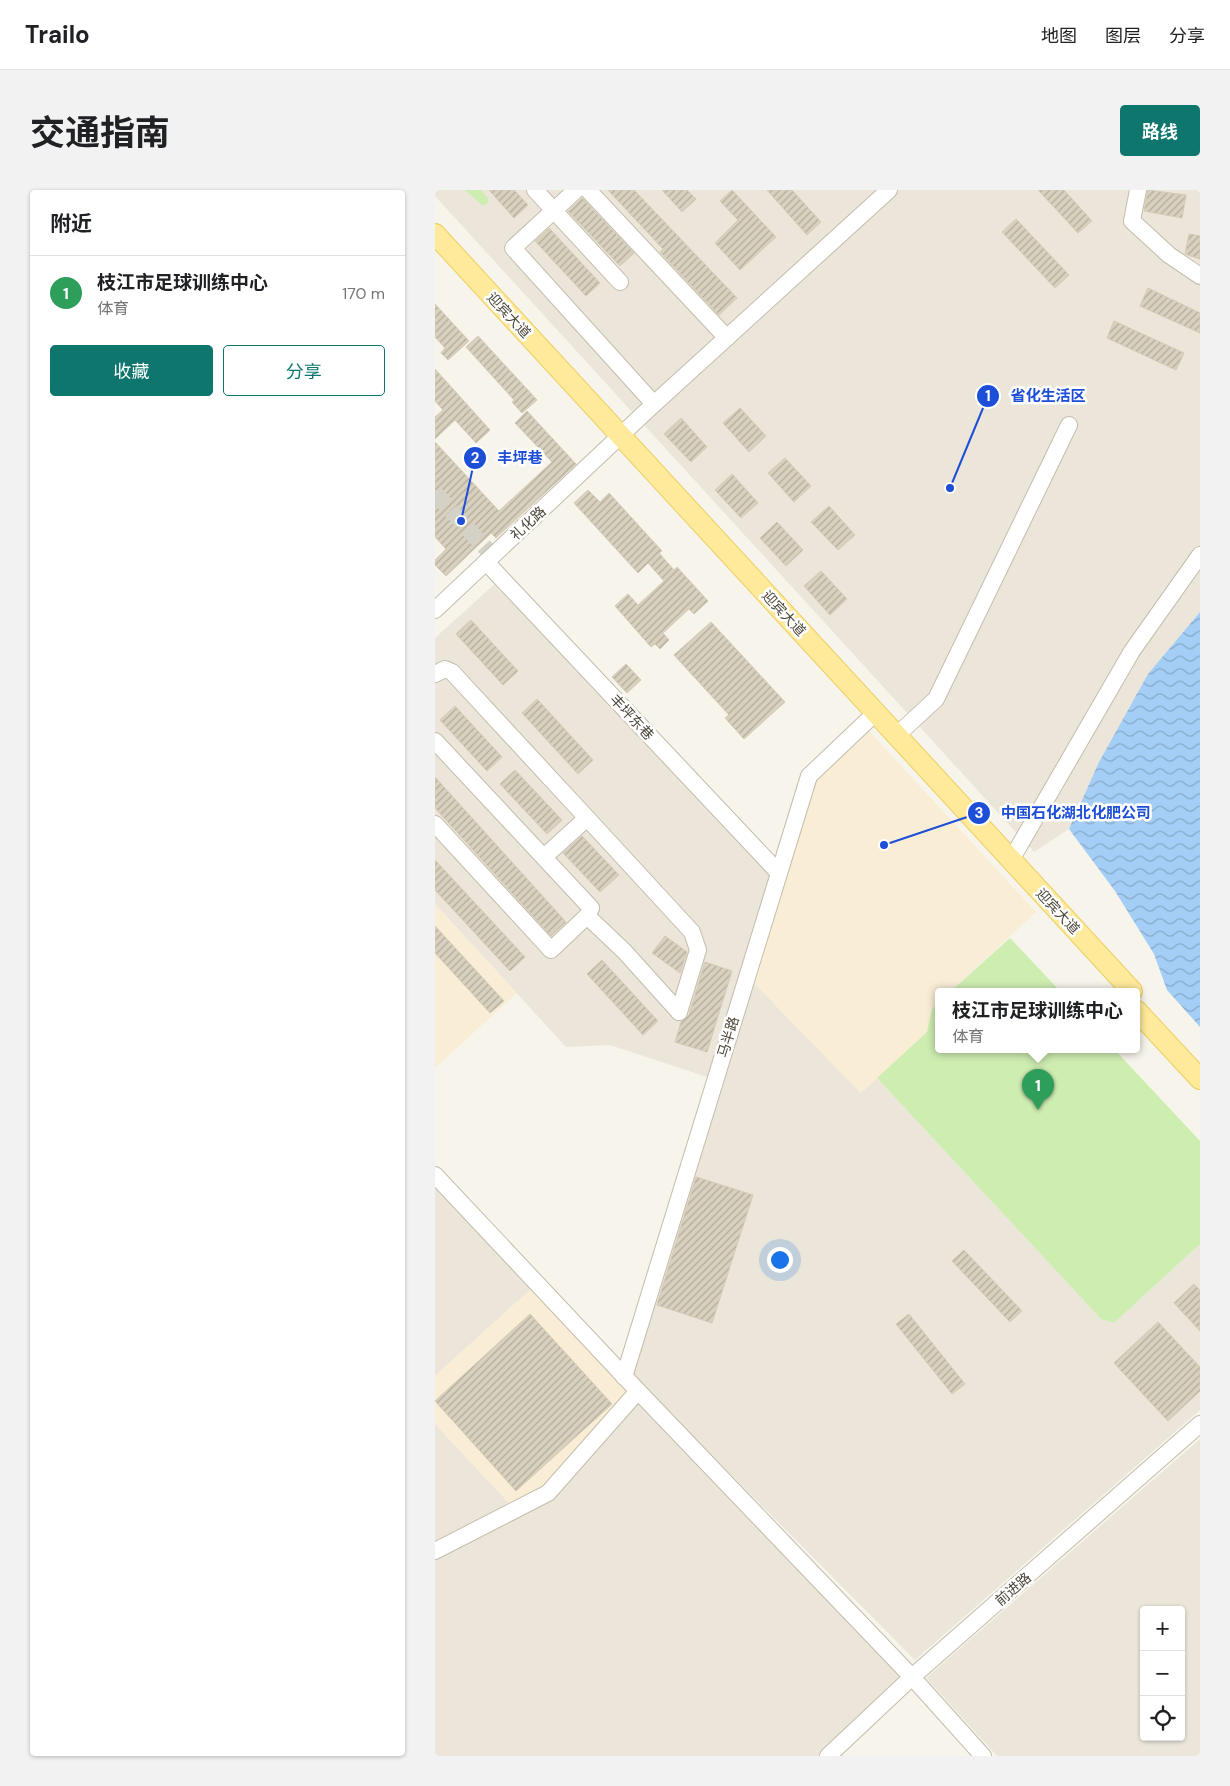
<!DOCTYPE html>
<html lang="zh">
<meta charset="utf-8">
<style>
:root{--surface:#fff;--page:#f2f2f2;--text:#202124;--muted:#757577;--line:#e0e0e0;--accent:#0f766e}
body{margin:0;font-family:"DM Sans","Noto Sans SC",sans-serif;background:var(--page);color:var(--text)}
.controls{position:absolute;right:15px;bottom:15px;display:grid;overflow:hidden;border-radius:5px;box-shadow:0 1px 4px #0004}
.controls button{width:45px;height:45px;display:grid;place-items:center;padding:0;border:0;border-bottom:1px solid var(--line);background:var(--surface);color:var(--text);font:25px sans-serif}
.you{position:absolute;left:344px;top:1069px;width:18px;height:18px;margin:-12px;border:4px solid #fff;border-radius:50%;background:#1a73e8;box-shadow:0 0 0 8px #1a73e833}
.badge{display:grid;place-items:center;width:32px;height:32px;border-radius:50%;background:var(--accent);color:#fff;font-size:16px;font-weight:700}
.pin{position:absolute;translate:-50% -41px;filter:drop-shadow(0 1px 2px #0008)}
.pin::after{content:'';position:absolute;top:26px;width:18px;height:15px;background:inherit;clip-path:polygon(0 0,100% 0,50% 100%)}
.popup{position:absolute;left:500px;top:798px;width:205px;height:65px;box-sizing:border-box;display:grid;place-content:center;border-radius:5px;background:var(--surface);filter:drop-shadow(0 1px 4px #0005);font-size:16px;white-space:nowrap;color:var(--muted)}
.popup b{font-size:19px;color:var(--text)}
.popup::after{content:'';position:absolute;left:50%;top:100%;margin-left:-10px;border:10px solid transparent;border-top-color:var(--surface)}
.list{margin:0;padding:0;list-style:none}
h2{display:flex;justify-content:space-between;align-items:center;height:65px;margin:0;padding:0 20px;font-size:21px}
h2 small{font-size:16px;font-weight:400;color:var(--muted)}
.list li{display:grid;grid-template-columns:32px 1fr auto;gap:15px;align-items:center;box-sizing:border-box;height:75px;padding:0 20px;border-top:1px solid var(--line)}
.list b{display:block;font-size:19px;white-space:nowrap}
.list p{margin:0;font-size:16px;white-space:nowrap;color:var(--muted)}
.list em{font-size:16px;font-style:normal;color:var(--muted)}
.actions{display:flex;gap:10px;padding:15px 20px}
.actions a{flex:1;padding:11px 0;border:1px solid var(--accent);border-radius:5px;text-align:center;font-size:18px;color:var(--accent)}
.actions .main{background:var(--accent);color:#fff}
.icon{flex:none;width:28px;height:28px;fill:none;stroke:currentColor;stroke-width:2;stroke-linecap:round;stroke-linejoin:round}
.map{position:relative;flex:none;width:765px;height:1566px;overflow:hidden;border-radius:5px}
header{display:flex;align-items:center;gap:30px;box-sizing:border-box;height:70px;padding:0 25px;background:var(--surface);border-bottom:1px solid var(--line)}
header strong{font-size:24px}
nav{display:flex;gap:28px;margin-inline-start:auto;font-size:18px}
.intro{display:flex;align-items:center;justify-content:space-between;box-sizing:border-box;height:120px;padding:0 30px}
h1{margin:0;font-size:35px}
.button{padding:12px 22px;border-radius:5px;background:var(--accent);color:#fff;font-size:18px;font-weight:700}
main{display:flex;gap:30px;padding:0 30px}
aside{flex:1;background:var(--surface);border-radius:5px;box-shadow:0 1px 4px #0004}
.map>svg:first-child{display:block}
</style>
<header>
<strong>Trailo</strong>
<nav><a>地图</a><a>图层</a><a>分享</a></nav>
</header>
<div class="intro"><h1>交通指南</h1><a class="button">路线</a></div>
<main>
<aside>
<h2>附近<small></small></h2>
<ul class="list">
<li><span class="badge" style="background:#2e9e5b">1</span><div><b>枝江市足球训练中心</b><p>体育</p></div><em>170 m</em></li>
</ul>
<div class="actions"><a class="main">收藏</a><a>分享</a></div>
</aside>
<div class="map">
<svg width="765" height="1566" viewBox="0 0 765 1566">
<defs>
<pattern id="forest-crowns" width="20" height="18" patternUnits="userSpaceOnUse" patternTransform="scale(1.25)"><rect width="20" height="18" fill="#ceedb1"/><path d="M2 6a3 3 0 1 1 6 0M12 15a3 3 0 1 1 6 0" fill="none" stroke="#b3cd99"/></pattern>
<pattern id="water-waves" width="16" height="10" patternUnits="userSpaceOnUse" patternTransform="scale(1.25)"><rect width="16" height="10" fill="#a4cef6"/><path d="M0 5q4-4 8 0t8 0" fill="none" stroke="#88a9c8"/></pattern>
<pattern id="building-hatch" width="6" height="6" patternUnits="userSpaceOnUse" patternTransform="scale(1.25)"><rect width="6" height="6" fill="#d9d1bf"/><path d="M-1 1l2-2M0 6l6-6M5 7l2-2" fill="none" stroke="#b2ab9c"/></pattern>
</defs>
<rect width="100%" height="100%" fill="#f6f4eb"/>
<!-- residential -->
<g fill="#ebe6d9" fill-rule="evenodd">
<path d="M0,0h765v422l-52,62 -49,88 -30,67 -35,23 -599,-656z"/>
<path d="M63,391l272,293 -60,204 -100,-33 -44,2 -131,-143v-266z"/>
<path d="M315,789l110,113 17,-14 224,241 13,4 86,-79v166l-285,250 -284,-286z"/>
<path d="M0,996l96,103 -96,87z"/>
<path d="M204,1213l264,275 -83,78h-385v-332l86,92 28,-16z"/>
<path d="M765,1249v317h-203l-71,-78zM709,1420h37v127h-37z"/>
</g>
<!-- commercial -->
<g fill="#f9edd6">
<path d="M433,540l168,182 -85,79h-12v11l-7,7 -5,23 -66,61 -111,-114 65,-200z"/>
<path d="M0,714l82,89 -82,75z"/>
<path d="M96,1099l108,114 -90,97 -28,16 -86,-92v-48z"/>
</g>
<!-- forest -->
<path fill="url(#forest-crowns)" d="M30,0h16l7,8v5l-5,3z"/>
<!-- garden -->
<g fill="#ceedb1">
<path d="M575,748l50,53h-109z"/>
<path d="M504,812v47h175l86,92v103l-86,79 -13,-4 -224,-241 50,-46 5,-23z"/>
</g>
<!-- water -->
<path fill="url(#water-waves)" d="M765,422v415l-33,-37 -13,-36 -39,-63 -46,-62 30,-67 49,-88z"/>
<!-- building -->
<g fill="url(#building-hatch)" stroke="#d5cab2">
<path d="M54,0h25l14,15 -14,13z"/>
<path d="M173,0h26l103,108 -18,17 -59,-63 3,-3z"/>
<path d="M227,0h25l9,9 -14,13z"/>
<path d="M297,0l44,47 -36,33 -25,-27 23,-23 -18,-19z"/>
<path d="M332,0h25l29,32 -14,13z"/>
<path d="M603,0h26l28,31 -14,12z"/>
<path d="M713,0l38,5 -4,23 -38,-7z"/>
<path d="M147,8l52,55 -14,13 -52,-55z"/>
<path d="M581,29l53,56 -14,13 -53,-56z"/>
<path d="M114,38l51,55 -14,13 -51,-55z"/>
<path d="M754,44l11,2v23l-15,-5z"/>
<path d="M713,98l52,25v20l-60,-27z"/>
<path d="M0,114l34,37 -21,19 -7,-7 4,-5 -10,-11z"/>
<path d="M679,131l70,32 -8,17 -69,-32z"/>
<path d="M43,146l59,64 -15,13 -10,-11 2,-2 -48,-53z"/>
<path d="M0,179l55,61 -14,13 -21,-23 -20,19v-22l8,-7 -8,-9z"/>
<path d="M305,218l26,28 -17,16 -26,-29z"/>
<path d="M92,221l49,53 -80,74 -5,-5 -45,43 -11,-11v-5l11,-11 -11,-12v-95l64,69 53,-49 -37,-39z"/>
<path d="M246,228l26,29 -16,15 -27,-28z"/>
<path d="M350,268l26,28 -17,16 -26,-29z"/>
<path d="M297,284l26,29 -17,15 -26,-28z"/>
<path d="M153,300l12,12 9,-9 53,58 -3,2 15,17 3,-3 31,34 -14,13 -5,-5 -26,24 6,7 -9,9 -5,-5 -4,3 -36,-41 13,-12 10,11 26,-24 -16,-18 -10,10 -64,-70z"/>
<path d="M394,316l26,29 -17,15 -27,-28z"/>
<path d="M342,332l26,28 -17,16 -26,-28z"/>
<path d="M386,381l26,28 -17,16 -26,-29z"/>
<path d="M36,430l47,51 -15,14 -47,-51z"/>
<path d="M276,432l74,80 -41,37 -19,-21 4,-3 -55,-60z"/>
<path d="M191,474l15,16 -14,13 -15,-16z"/>
<path d="M102,509l56,61 -15,14 -56,-61z"/>
<path d="M20,516l47,51 -15,14 -47,-51z"/>
<path d="M80,580l47,50 -15,14 -47,-50z"/>
<path d="M0,587l131,145 -15,14 -116,-128z"/>
<path d="M147,646l37,39 -19,17 -37,-39z"/>
<path d="M0,670l90,97 -15,14 -75,-81z"/>
<path d="M0,736l69,75 -14,12 -55,-60z"/>
<path d="M230,746l22,16 -7,21 -28,-20z"/>
<path d="M167,770l56,61 -15,14 -56,-61z"/>
<path d="M270,772l27,9 -25,81 -32,-10 6,-20 8,-7z"/>
<path d="M261,987l57,18 -41,128 -55,-18z"/>
<path d="M529,1060l58,61 -12,11 -58,-61z"/>
<path d="M759,1094l6,6v41l-26,-28z"/>
<path d="M95,1124l82,90 -96,87 -81,-90z"/>
<path d="M474,1124l56,70 -13,10 -56,-70z"/>
<path d="M723,1132l42,45v24l-32,30 -54,-58z"/>
</g>
<g fill="none" stroke-linecap="round" stroke-linejoin="round">
<!-- minor-tunnel -->
<path stroke="#d4d1c7" stroke-width="16" stroke-dasharray="16 8" stroke-linecap="butt" d="M0,303l58,63"/>
<!-- minor casing -->
<g stroke="#c3bdac" stroke-width="18">
<g id="minor">
<path d="M100,0l85,92"/>
<path d="M153,0l139,148"/>
<path d="M703,0l-6,31 37,34 31,21"/>
<path d="M219,214l235,-214"/>
<path d="M51,372l292,310"/>
<path d="M0,420l219,-206 -141,-156 63,-58"/>
<path d="M0,484l10,-5 7,3 135,146 -43,39"/>
<path d="M462,545l39,-36 133,-274"/>
<path d="M0,551l156,167 -4,8 -36,34 -116,-126"/>
<path d="M152,628l105,114 6,18 -19,62"/>
<path d="M576,670l121,-209 68,-96"/>
<path d="M152,726l37,35 55,61"/>
<path d="M0,985l203,216 274,286 71,79"/>
<path d="M189,1187l185,-601 60,-57"/>
<path d="M0,1361l113,-58 90,-102"/>
<path d="M393,1566l84,-79 288,-253"/>
</g>
</g>
<!-- major casing -->
<g stroke="#edce62" stroke-width="22">
<g id="major">
<path d="M0,44l697,757"/>
<path d="M702,821l63,68"/>
</g>
</g>
<!-- minor -->
<use href="#minor" stroke="#fff" stroke-width="16"/>
<!-- major -->
<use href="#major" stroke="#ffea9b" stroke-width="20"/>
</g>
<g text-anchor="middle" dominant-baseline="central" stroke-width="5" stroke-linejoin="round" paint-order="stroke">
<!-- street labels -->
<g font-size="14" fill="#4c4538" stroke="#fff">
<text transform="translate(74 125) rotate(47)">迎宾大道</text>
<text transform="translate(93 333) rotate(-43)">礼化路</text>
<text transform="translate(349 423) rotate(47)">迎宾大道</text>
<text transform="translate(197 527) rotate(47)">丰坪东巷</text>
<text transform="translate(623 721) rotate(47)">迎宾大道</text>
<text transform="translate(293 847) rotate(-73)">马半路</text>
<text transform="translate(578 1399) rotate(-41)">前进路</text>
</g>
</g>
<!-- callouts -->
<path fill="none" stroke="#1d4ed8" stroke-width="2" d="M515 298L553 206M26 331L40 268M449 655L544 623"/>
<g fill="#1d4ed8" stroke="#fff" stroke-width="2">
<circle cx="515" cy="298" r="5"/>
<circle cx="26" cy="331" r="5"/>
<circle cx="449" cy="655" r="5"/>
<circle cx="553" cy="206" r="12"/>
<circle cx="40" cy="268" r="12"/>
<circle cx="544" cy="623" r="12"/>
</g>
<g font-size="15" text-anchor="middle" font-weight="bold" fill="#fff">
<text x="553" y="211">1</text>
<text x="40" y="273">2</text>
<text x="544" y="628">3</text>
</g>
<g font-size="15" text-anchor="middle" font-weight="bold" fill="#1d4ed8" stroke="#fff" stroke-width="5" stroke-linejoin="round" paint-order="stroke">
<text x="613" y="211">省化生活区</text>
<text x="85" y="273">丰坪巷</text>
<text x="641" y="628">中国石化湖北化肥公司</text>
</g>
</svg>
<div class="controls">
<button>+</button>
<button>−</button>
<button><svg class="icon" aria-label="locate" viewBox="0 0 24 24"><circle cx="12" cy="12" r="6"/><path d="M12 2v4M12 18v4M2 12h4M18 12h4"/></svg></button>
</div>
<div class="you"></div>
<div class="pin badge" style="left:603px;top:920px;background:#2e9e5b">1</div>
<div class="popup"><b>枝江市足球训练中心</b>体育</div>
</div>
</main>
